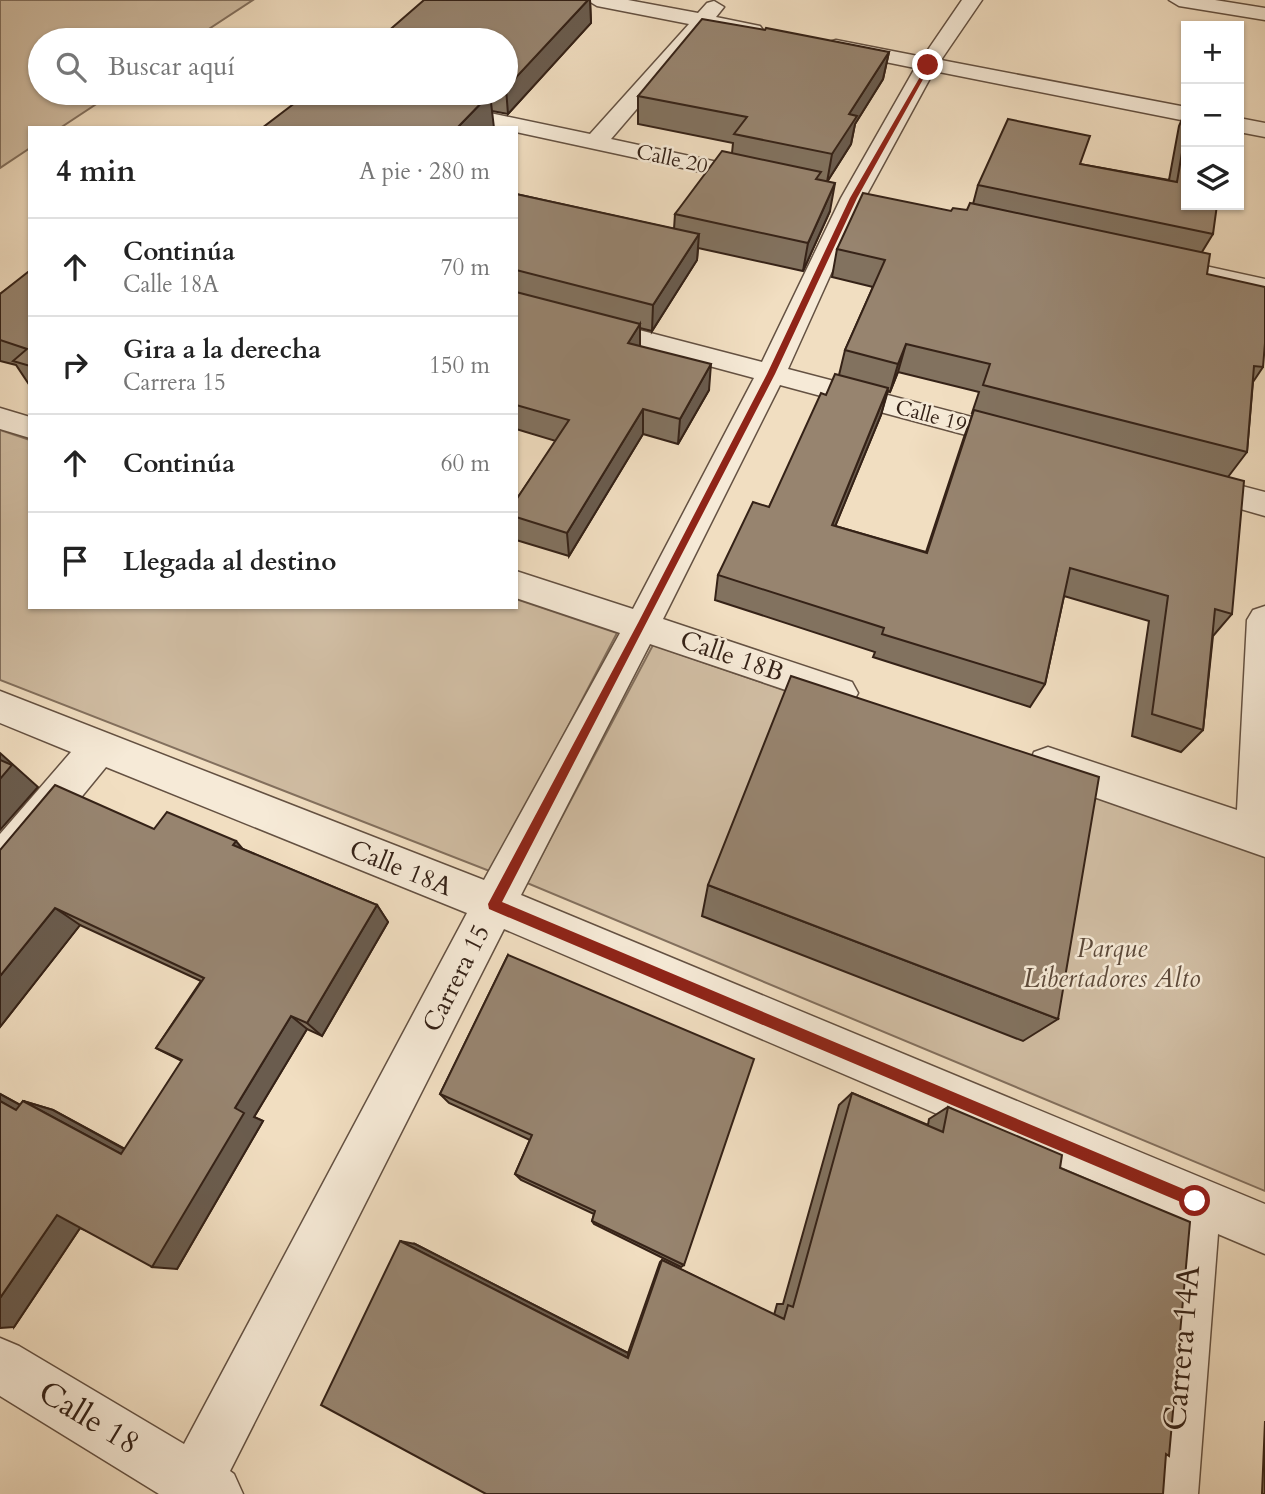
<!DOCTYPE html>
<html lang="es">
<meta charset="utf-8">
<style>
:root{--surface:#fff;--page:#f6f6f6;--text:#222;--muted:#767676;--line:#e0e0e0}
body{margin:0;font-family:Cardo,serif;background:var(--page);color:var(--text)}
.controls{position:absolute;right:21px;top:21px;display:grid;overflow:hidden;border-radius:0px;box-shadow:0 2px 5px #0004}
.controls button{width:63px;height:63px;display:grid;place-items:center;padding:0;border:0;border-bottom:2px solid var(--line);background:var(--surface);color:var(--text);font:35px sans-serif}
.stop{position:absolute;width:21px;height:21px;margin:-16px;border:5px solid #8f2418;border-radius:50%;background:#fff}
.stop.end{background:#8f2418;border-color:#fff;box-shadow:0 2px 7px #0008}
.list{margin:0;padding:0;list-style:none}
h2{display:flex;justify-content:space-between;align-items:center;height:91px;margin:0;padding:0 28px;font-size:30px}
h2 small{font-size:23px;font-weight:400;color:var(--muted)}
.list li{display:grid;grid-template-columns:46px 1fr auto;gap:21px;align-items:center;box-sizing:border-box;height:98px;padding:0 28px;border-top:2px solid var(--line)}
.list b{display:block;font-size:26px;white-space:nowrap}
.list p{margin:0;font-size:23px;white-space:nowrap;color:var(--muted)}
.list em{font-size:23px;font-style:normal;color:var(--muted)}
.icon{flex:none;width:38px;height:38px;fill:none;stroke:currentColor;stroke-width:2;stroke-linecap:round;stroke-linejoin:round}
.map{position:relative;flex:none;width:1265px;height:1494px;overflow:hidden}
.search{position:absolute;background:var(--surface);box-shadow:0 2px 5px #0004;left:28px;top:28px;width:490px;height:77px;display:flex;align-items:center;gap:18px;box-sizing:border-box;padding:0 24px;border-radius:38px;color:var(--muted);font-size:26px}
.panel{position:absolute;background:var(--surface);box-shadow:0 2px 5px #0004;left:28px;top:126px;width:490px;height:483px;border-radius:0px}
.map>svg:first-child{display:block}
</style>
<div class="map">
<svg width="1265" height="1494" viewBox="0 0 1265 1494">
<rect width="100%" height="100%" fill="#f1dec1"/>
<filter id="stains"><feTurbulence type="fractalNoise" baseFrequency=".00286" numOctaves="4"/><feColorMatrix values="0 0 0 0 .2 0 0 0 0 .09 0 0 0 0 .02 0 0 0 .5 -.17"/></filter>
<radialGradient id="worn" r=".72"><stop offset=".6" stop-color="#630" stop-opacity="0"/><stop offset="1" stop-color="#630" stop-opacity=".3"/></radialGradient>
<!-- green -->
<g fill="#d1bea4" stroke="#83705e" stroke-width="2">
<path d="M0,0h253l-61,40h-152v53h73l-53,35h-30v20l-30,20z"/>
<path d="M0,430l30,10v167h486v-8l101,34 -125,239 -492,-192z"/>
<path d="M653,645l612,211v335l-738,-308z"/>
</g>
<g fill="none" stroke-linecap="round" stroke-linejoin="round">
<!-- street casing -->
<g stroke="#645142" stroke-width="3">
<g id="street">
<path d="M587,0h41l70,13 9,-10 7,-2 10,6 -8,10 44,9 3,4 -3,4 -7,2 -46,-9 -96,112 158,34 4,5 -4,5 -8,2 -245,-53v-4h-20l-130,-28 -8,-2 -3,-5h40l195,41 99,-110 -92,-18z"/>
<path d="M962,0h20l-41,60 245,47v14l-252,-50 -69,127 -77,171 241,63 4,7 -4,7 -11,3 -238,-64 -117,234 189,63 6,11 -6,11 -13,4 -189,-64 -129,251 744,309v50l-47,-20 -20,260h-58l29,-281 -665,-284 -274,542 4,3 9,20h-84l-159,-98v-58l19,8 165,98 283,-531 -361,-146 -91,111 -15,5v-49l71,-82 -71,-29v-32l484,189 136,-247 -104,-35v-27l117,38 121,-231 -238,-64v-16l246,64 79,-164 74,-130 -79,-16 -7,-2 -3,-4 3,-4 7,-2 87,17z"/>
<path d="M1169,0h46l50,8v12l-86,-14z"/>
<path d="M1239,118l26,5v14l-26,-5z"/>
<path d="M1155,255l110,24v16l-119,-26 -4,-6 4,-6z"/>
<path d="M0,408l30,9v21l-30,-9z"/>
<path d="M1192,473l73,19v24l-84,-24 -5,-8 5,-8z"/>
<path d="M1265,606v251l-231,-81 -5,-12 5,-12 14,-5 189,63 10,-190 6,-10z"/>
</g>
</g>
<!-- street -->
<use href="#street" fill="#f6ead7" fill-rule="evenodd"/>
</g>
<!-- wall -->
<g fill="#82725f" stroke="#352217" stroke-width="2" fill-rule="evenodd">
<path d="M424,0h166l1,23 -83,91 -16,-3 -184,-18h198v-53z"/>
<path d="M889,52l-6,27 -28,45 -4,20 -24,38 3,29 -27,60 -105,-23 -1,12 -45,71 -12,-3v18l69,44 -31,54 -35,-10 -74,122 -53,-16v-40l40,-59 -40,-12v-235l158,35 1,-15 57,-61 1,-10 -95,-19v-28z"/>
<path d="M1186,110v95l27,29 -11,18 5,22 56,93 -10,15 -6,70 -19,25 4,137 -19,22 -10,94 -22,22 -49,-16 17,-115 -85,-25 -19,88 -15,23 -157,-50 2,-5 -160,-52 3,-25 51,-68 57,-112 13,-20 6,-25 28,-63 -41,-10 5,-28 114,-38 16,-1 6,-6 5,-19 102,-21 89,16 10,-54zM898,372l81,20 -7,21h1l-9,24 -38,115 -91,-26 46,-111 7,-24 2,1z"/>
<path d="M30,272v114l-14,-21 -16,-4v-67z"/>
<path d="M154,829l89,20 134,56 11,17 -66,114 -15,-7 -53,88 9,4 -86,148 -97,-41 -66,99 -14,-233 20,11 3,-4 30,9 72,39 57,-88 -26,-13 45,-67 -121,-56 -80,102v-177z"/>
<path d="M708,885l350,134 -35,22 -321,-125z"/>
<path d="M508,955l176,310 -3,2 -87,-43 -2,-3 2,-7 -73,-34 -6,-6 15,-34 -81,-37 -9,-9z"/>
<path d="M852,1093l76,32 1,-6 19,-12 112,61 106,287 -680,39 -71,-250 213,109 32,-91 2,-2 112,55 3,-11h6l56,-199z"/>
<path d="M1265,1421v73h-3z"/>
</g>
<!-- shaded-wall -->
<g fill="#6a5c4e" stroke="#352217" stroke-width="2">
<path d="M588,0h2l1,23 -83,91 -2,-26z"/>
<path d="M889,52l-6,27 -28,45 -4,20 -24,38 5,-28 17,-40z"/>
<path d="M490,94l4,34h-37z"/>
<path d="M835,183l-5,28 -27,60 5,-28z"/>
<path d="M699,234l-2,26 -45,71 1,-26z"/>
<path d="M640,324v26l-12,-7z"/>
<path d="M906,344l-8,28 -8,20 8,-28z"/>
<path d="M711,364l-2,26 -31,54 2,-25z"/>
<path d="M888,388l-7,27 -56,136 7,-26z"/>
<path d="M643,409v25l-74,122 -2,-23z"/>
<path d="M0,753l38,34 -38,43z"/>
<path d="M236,841l16,19 -19,-15z"/>
<path d="M377,905l11,17 -66,114 -15,-13z"/>
<path d="M55,908l25,17 -80,102v-51z"/>
<path d="M291,1016l16,13 -53,88 9,4 -86,148 -25,-2 83,-159z"/>
<path d="M0,1094l46,25 -30,-9 -16,-9z"/>
<path d="M23,1101l30,9 93,51 -25,-7z"/>
<path d="M57,1215l29,4 -72,108 -14,1v-30z"/>
<path d="M400,1241l15,3 213,109v5z"/>
</g>
<!-- building -->
<g fill="#97846f" stroke="#352217" stroke-width="2">
<path d="M424,0h164l-82,88v-48h-128z"/>
<path d="M702,19l63,11 1,-2 123,24 -40,62 8,2 -25,38 -98,-20 13,-17 -109,-21z"/>
<path d="M308,93h178l4,1 -33,34h-195z"/>
<path d="M1008,119l82,17 -10,28 97,18 9,-53v76h31l-4,29 -235,-49z"/>
<path d="M722,151l99,21 -5,7 19,4 -27,60 -133,-29z"/>
<path d="M863,193l88,18 2,-3 14,2 3,-7 240,51 -3,20 58,13v56l-2,24 -9,-1 -7,86 -264,-67 7,-21 -84,-20 -8,20 -53,-14 40,-90 -48,-11z"/>
<path d="M516,194l183,40 -46,71 -137,-35z"/>
<path d="M28,272h2v94l-17,-5 14,-12 -27,-9v-46z"/>
<path d="M516,292l124,32 -12,19 83,21 -31,55 -37,-10 -76,124 -51,-16v-17l53,-80 -53,-15z"/>
<path d="M835,374l53,14 -56,137 95,28 47,-143 270,71 -12,133 -17,-5 -12,121 -51,-16 16,-118 -98,-28 -25,116 -163,-50 2,-6 -166,-53 35,-73 16,5 52,-114 5,2z"/>
<path d="M791,676l308,101 -41,242 -350,-134z"/>
<path d="M0,760l12,5 -12,14z"/>
<path d="M55,785l99,44 13,-17 69,29 -3,4 144,60 -70,118 -16,-7 -56,92 9,5 -92,154 -95,-52 -57,83v-197l16,9 7,-9 98,53 61,-94 -26,-12 48,-70 -149,-70 -55,68v-126z"/>
<path d="M508,955l246,104 -70,206 -92,-44 3,-10 -80,-37 17,-39 -92,-41z"/>
<path d="M852,1093l91,39 5,-25 114,48 -2,13 130,54 -21,234 -3,-2 -3,40h-677l-165,-89 79,-164 228,117 34,-98 122,59 4,-14 5,2z"/>
</g>
<!-- route -->
<path fill="#8f2418" d="M928,63l3,2 -74,133 -82,176 -273,528 698,294 2,5 -2,5 -5,2 -706,-299 -1,-5 150,-281 129,-249 83,-176z"/>
<g text-anchor="middle" dominant-baseline="central" stroke-width="5" stroke-linejoin="round" paint-order="stroke">
<!-- far-street labels -->
<g font-size="21" fill="#352217" stroke="#f6ead7">
<text transform="translate(672 159) rotate(12)">Calle 20</text>
<text transform="translate(931 416) rotate(15)">Calle 19</text>
</g>
<!-- street labels -->
<g font-size="26" fill="#352217" stroke="#f6ead7">
<text transform="translate(732 656) rotate(19)">Calle 18B</text>
<text transform="translate(401 868) rotate(22)">Calle 18A</text>
<text transform="translate(456 978) rotate(-63)">Carrera 15</text>
</g>
<!-- park labels -->
<g font-size="26" font-style="italic" fill="#5c493a" stroke="#f6ead7">
<text x="1112" y="948">Parque<tspan x="1112" dy="30">Libertadores Alto</tspan></text>
</g>
<!-- near-street labels -->
<g font-size="32" fill="#352217" stroke="#f6ead7">
<text transform="translate(1182 1348) rotate(-85)">Carrera 14A</text>
<text transform="translate(89 1418) rotate(31)">Calle 18</text>
</g>
</g>
<rect width="100%" height="100%" filter="url(#stains)"/>
<rect width="100%" height="100%" fill="url(#worn)"/>
</svg>
<div class="controls">
<button>+</button>
<button>−</button>
<button><svg class="icon" aria-label="layers" viewBox="0 0 24 24"><path d="M12 4l9 5-9 5-9-5zM3 14l9 5 9-5"/></svg></button>
</div>
<div class="stop" style="left:1195px;top:1201px"></div>
<div class="stop end" style="left:928px;top:65px"></div>
<div class="search"><svg class="icon" aria-label="search" viewBox="0 0 24 24"><circle cx="10" cy="10" r="6"/><path d="M15 15l6 6"/></svg>Buscar aquí</div>
<section class="panel">
<h2>4 min<small>A pie · 280 m</small></h2>
<ul class="list">
<li><svg class="icon" aria-label="ahead" viewBox="0 0 24 24"><path d="M12 20V5M6 11l6-6 6 6"/></svg><div><b>Continúa</b><p>Calle 18A</p></div><em>70 m</em></li>
<li><svg class="icon" aria-label="right" viewBox="0 0 24 24"><path d="M7 20v-9h11M14 6l5 5-5 5"/></svg><div><b>Gira a la derecha</b><p>Carrera 15</p></div><em>150 m</em></li>
<li><svg class="icon" aria-label="ahead" viewBox="0 0 24 24"><path d="M12 20V5M6 11l6-6 6 6"/></svg><div><b>Continúa</b></div><em>60 m</em></li>
<li><svg class="icon" aria-label="arrive" viewBox="0 0 24 24"><path d="M6 21V4h12l-3 4 3 4H6"/></svg><div><b>Llegada al destino</b></div></li>
</ul>
</section>
</div>
